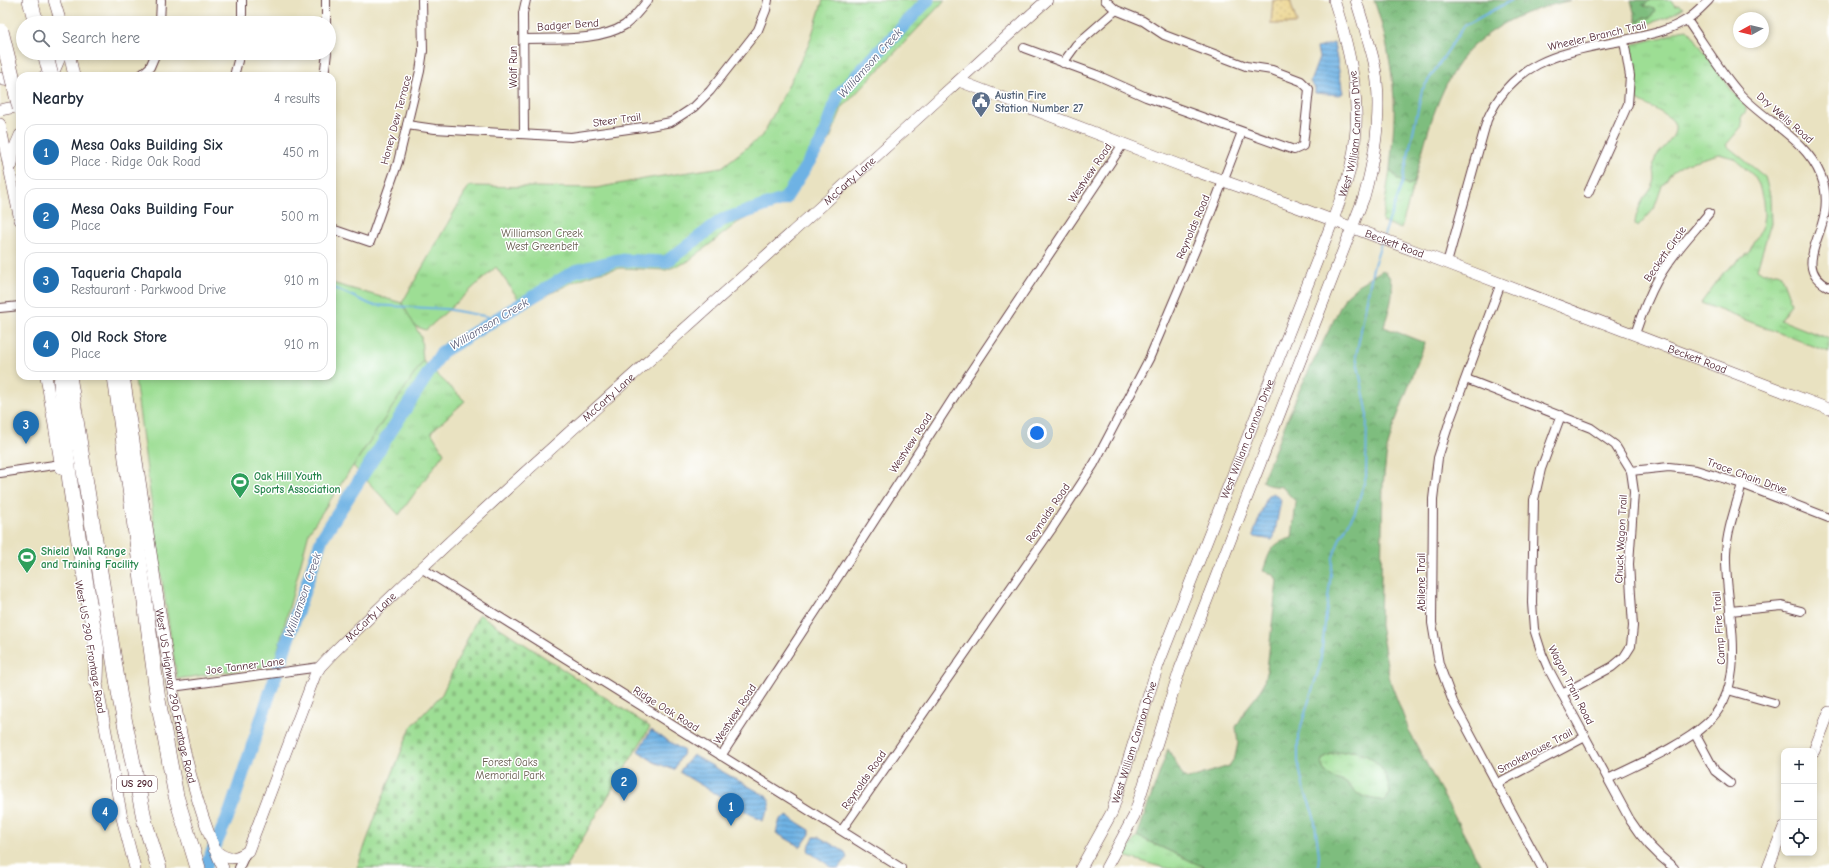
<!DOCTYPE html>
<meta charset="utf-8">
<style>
:root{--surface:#fff;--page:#f2f2f3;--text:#1f2937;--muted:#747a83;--line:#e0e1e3;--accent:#1f6fb2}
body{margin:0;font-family:"Comic Neue",sans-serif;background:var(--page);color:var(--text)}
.controls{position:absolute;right:12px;bottom:12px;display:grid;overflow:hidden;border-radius:8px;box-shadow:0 2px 6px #0003}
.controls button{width:36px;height:36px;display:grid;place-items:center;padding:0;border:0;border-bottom:1px solid var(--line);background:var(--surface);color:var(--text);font:20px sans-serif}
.compass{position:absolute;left:1733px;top:12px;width:36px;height:36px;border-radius:50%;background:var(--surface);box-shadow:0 2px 6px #0003;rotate:262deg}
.you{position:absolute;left:1037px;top:433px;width:14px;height:14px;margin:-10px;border:3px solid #fff;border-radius:50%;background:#1a73e8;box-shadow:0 0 0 6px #1a73e833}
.badge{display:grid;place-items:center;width:26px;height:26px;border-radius:50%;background:var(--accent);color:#fff;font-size:13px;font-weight:700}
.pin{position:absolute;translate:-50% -33px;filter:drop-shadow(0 1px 2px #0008)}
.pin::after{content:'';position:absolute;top:21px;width:14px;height:12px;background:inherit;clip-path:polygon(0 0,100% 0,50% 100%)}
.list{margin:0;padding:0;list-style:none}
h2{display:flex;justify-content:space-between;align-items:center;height:52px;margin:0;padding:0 16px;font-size:17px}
h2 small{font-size:13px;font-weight:400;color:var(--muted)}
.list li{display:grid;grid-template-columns:26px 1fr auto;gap:12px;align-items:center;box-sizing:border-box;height:56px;margin:0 8px 8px;padding:0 8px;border:1px solid var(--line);border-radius:12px}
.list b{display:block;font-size:15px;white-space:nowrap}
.list p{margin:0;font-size:13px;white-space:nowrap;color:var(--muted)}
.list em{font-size:13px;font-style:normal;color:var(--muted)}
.icon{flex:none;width:22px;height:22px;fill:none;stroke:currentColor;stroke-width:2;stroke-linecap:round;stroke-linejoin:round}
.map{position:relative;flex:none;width:1829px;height:868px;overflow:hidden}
.search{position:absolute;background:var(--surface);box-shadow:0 2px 6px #0003;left:16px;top:16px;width:320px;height:44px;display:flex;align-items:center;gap:10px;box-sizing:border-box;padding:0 14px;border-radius:22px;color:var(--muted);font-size:15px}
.panel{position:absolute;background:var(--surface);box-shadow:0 2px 6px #0003;left:16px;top:72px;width:320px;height:308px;border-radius:12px}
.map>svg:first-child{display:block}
</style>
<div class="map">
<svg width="1829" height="868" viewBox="0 0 1829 868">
<defs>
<pattern id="grass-tufts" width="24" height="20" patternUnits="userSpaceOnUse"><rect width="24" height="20" fill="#9dde94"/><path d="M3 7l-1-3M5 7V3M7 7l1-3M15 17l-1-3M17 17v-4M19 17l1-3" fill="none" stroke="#89be80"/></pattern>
<pattern id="forest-crowns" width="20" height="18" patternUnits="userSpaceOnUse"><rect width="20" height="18" fill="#7ebd7e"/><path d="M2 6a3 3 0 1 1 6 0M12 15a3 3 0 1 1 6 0" fill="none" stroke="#699967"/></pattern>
<pattern id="sand-dots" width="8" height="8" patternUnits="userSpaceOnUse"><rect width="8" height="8" fill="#eeda9e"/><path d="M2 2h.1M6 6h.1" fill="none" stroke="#cebb88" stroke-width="1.8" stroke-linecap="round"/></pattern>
<pattern id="cemetery-stones" width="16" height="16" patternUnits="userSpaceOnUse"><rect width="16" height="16" fill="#9dde94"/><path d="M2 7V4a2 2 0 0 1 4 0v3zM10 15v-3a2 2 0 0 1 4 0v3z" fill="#89be80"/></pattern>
<pattern id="water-rules" width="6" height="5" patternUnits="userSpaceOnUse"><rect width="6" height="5" fill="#6eb2e4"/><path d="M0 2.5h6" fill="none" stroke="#5c90b9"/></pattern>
</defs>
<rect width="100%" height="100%" fill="#fff"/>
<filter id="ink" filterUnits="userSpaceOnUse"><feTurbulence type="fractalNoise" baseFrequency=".025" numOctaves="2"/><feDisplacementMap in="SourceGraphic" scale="8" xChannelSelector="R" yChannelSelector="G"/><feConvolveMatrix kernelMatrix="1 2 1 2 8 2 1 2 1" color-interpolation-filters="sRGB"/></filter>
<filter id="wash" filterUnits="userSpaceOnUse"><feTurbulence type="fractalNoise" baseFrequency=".012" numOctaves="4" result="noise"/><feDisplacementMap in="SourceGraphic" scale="16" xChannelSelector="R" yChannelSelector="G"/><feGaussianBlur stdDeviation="0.9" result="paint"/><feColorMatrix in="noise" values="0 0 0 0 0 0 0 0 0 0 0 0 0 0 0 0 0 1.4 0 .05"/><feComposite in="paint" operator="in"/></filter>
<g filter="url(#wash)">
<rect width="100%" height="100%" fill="#e9e2c1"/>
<!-- grass -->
<g fill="url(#grass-tufts)" stroke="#747e60">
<path d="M823,0h122l-103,108 -13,33 -19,29 -26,28 -47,25 -50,39 -21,8 -46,-2 -24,5 -23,9 -49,25 -28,-40 -70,63 -61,-21 37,-6 67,-117 127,2 54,-10 72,-11 41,-32 46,-91z"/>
<path d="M1651,0h21l4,6 2,-1 5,3 -17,10 -29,9 -1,-7 3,1 16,-9 -11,-6 1,-3z"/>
<path d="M1687,29l4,4 41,58 14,16v4l-5,7 1,8 -16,19 39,32 5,18 1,28 -14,46 6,4 14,-1 3,1 11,30 -10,17 48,19v13l-128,-49 23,-31 25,-20 13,-25 2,-12 -1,-14 -4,-16 -5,-9 -21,-18 -14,-4 -32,9 -9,5 -8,6 -8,12 -8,23 -16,18 -3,-3c0,-7 5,-20 9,-26 4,-5 8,-9 10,-15 3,-8 -3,-16 1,-24 5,-10 25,-23 19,-36 -3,-8 -30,-18 -38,-24l-1,-28 -5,-23 4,-4 30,-7 16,-7z"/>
<path d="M1390,169l7,10 11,6 6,-2 -13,46 -19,-7z"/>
<path d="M423,361l42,40 -34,31 13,21 -45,62 -46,-49z"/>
<path d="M1353,751c22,5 35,20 37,43l-6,7c-10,-2 -20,-3 -29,-9 -3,-3 -6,-7 -9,-9 -7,-3 -15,-4 -20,-10 -16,-20 16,-21 27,-22z"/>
<path d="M1137,836l69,32h-42l-40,-12z"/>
</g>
<!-- forest -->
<g fill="url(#forest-crowns)" stroke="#646e54" fill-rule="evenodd">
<path d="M1374,0h197c-23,6 -49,12 -69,25 -10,6 -29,19 -36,28 -30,38 -40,85 -52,130l-6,2 -11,-6 -7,-10c2,-23 5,-47 4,-70 -2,-34 -9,-67 -20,-99z"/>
<path d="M1631,0h20l-5,3 -2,3 10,2 1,4 -5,6 -6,-1 -5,4 -3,-1z"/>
<path d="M1383,270c18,13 5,40 1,57l41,16 -29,77 -9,29 -4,36 -3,140 10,56 20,52 72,135h-276l-69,-32 31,-87 15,27 5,3 41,-13 6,-9 3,-14 -2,-16 11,-19 15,-19 5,-20 10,-89 -4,-6 -10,-3c7,-20 8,-28 29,-33l4,-36 -14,-15 -14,-2 -6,-4 36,-88 47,-96 16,-14zM1353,751c22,5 35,20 37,43l-5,7c-11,-2 -21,-3 -30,-9 -3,-3 -6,-7 -9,-9 -6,-3 -15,-4 -20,-10 -16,-20 15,-21 27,-22z"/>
</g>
<!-- sand -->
<path fill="url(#sand-dots)" stroke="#9c7c64" d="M1273,0h17l7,24h-26z"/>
<!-- cemetery -->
<path fill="url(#cemetery-stones)" stroke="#747e60" d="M479,614l171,113 -84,139 2,2h-211l20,-56 34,-85 31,-33z"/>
<!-- pitch -->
<path fill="#9dde94" stroke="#747e60" d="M332,283l70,20 19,34 2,24 -114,171 -35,133 -97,14 -18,-118 -24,-182 19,-3h178z"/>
<!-- water -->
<g fill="url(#water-rules)" stroke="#5c6888">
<path d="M1334,43l9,50 -3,2 -25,-2v-5l-5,-6 9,-24 -2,-10z"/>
<path d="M1273,493l5,3 3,4 -7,37 -2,3 -17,-3 -2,-2 14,-38 2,-2z"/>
<path d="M651,730l33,21 -10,19 -20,-8 -16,-11z"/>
<path d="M693,755l73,41c9,9 1,16 -4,25l-83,-49z"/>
<path d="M787,816l23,14v4l-9,13 -25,-14 4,-14z"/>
<path d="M814,837h5l26,15 2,6 -8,10h-6l-24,-16 -1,-4z"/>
</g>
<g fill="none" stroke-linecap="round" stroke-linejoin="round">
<!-- stream -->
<g stroke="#6eb2e4" stroke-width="2">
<path d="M1384,235l18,-51 20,-94 42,-64 48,-26"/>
<path d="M332,287l40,18 74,4 49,9"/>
<path d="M1318,868l1,-13 -5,-39 -11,-30 -5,-25v-25l22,-71 13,-108 7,-19 15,-26 11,-35 1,-67 -11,-54 17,-88 8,-25"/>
</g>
<!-- river -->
<path stroke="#6eb2e4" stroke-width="13" d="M205,868l25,-56 92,-274 120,-186 133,-81 43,-11 48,2 56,-42 63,-21 36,-56 17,-48 90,-95"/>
</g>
</g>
<g filter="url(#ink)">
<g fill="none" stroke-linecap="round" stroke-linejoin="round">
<!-- street casing -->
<g stroke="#623c42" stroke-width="10">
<g id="street">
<path d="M242,0v23"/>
<path d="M326,0v23"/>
<path d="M1687,20c17,24 34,53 53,74 26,28 66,45 81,82 6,15 6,32 1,48 -7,24 -23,48 7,63"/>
<path d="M160,23l1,-23"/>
<path d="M524,39c30,-1 75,3 101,-14 9,-7 16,-16 23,-25"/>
<path d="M1024,48l73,27 49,22 148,53 9,-4 6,-57 -8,-8 -29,-11 -26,-4 -82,-31 -21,-14 -27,-11 -11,-10"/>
<path d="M1063,63l13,-18 40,-35"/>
<path d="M140,76l10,-9 6,-14"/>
<path d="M234,76l6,-23"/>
<path d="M324,76l3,-23"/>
<path d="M407,125l28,4 136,8 79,-11 21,-4 23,-15 16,-16 48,-61 8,-20 2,-10"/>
<path d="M524,134l-1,-121 3,-13"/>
<path d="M1588,193l40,-89 2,-28 -6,-35"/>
<path d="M332,229l38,13 28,-80 22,-91 3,-20 -1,-51"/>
<path d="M1447,263l40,-143c29,-66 85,-68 147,-82 18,-4 36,-8 52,-18 9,-5 16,-13 23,-20"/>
<path d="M1501,283l-51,137 -12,38 -5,41 -1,124 7,41 14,38 89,166"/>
<path d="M0,308l20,-2"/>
<path d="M1635,334c6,-18 13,-37 23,-55 13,-24 34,-45 51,-66"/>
<path d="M1466,379l125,49 24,17 16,26 3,21 -5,72 4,62 -2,20 -7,11 -12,10 -50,27"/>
<path d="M1561,415l-20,54 -7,31 -2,103 2,26 8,25 6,14 82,152c12,19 26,34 44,48"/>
<path d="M1631,471l38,-4 27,3 46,14 87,34"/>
<path d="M0,473l61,-9"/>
<path d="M421,568l480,300"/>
<path d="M1730,611l52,-5 19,5"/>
<path d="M172,687l148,-20"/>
<path d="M1728,690l46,13"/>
<path d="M1695,734l20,37 15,12"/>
<path d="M721,756l106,-162 134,-208 162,-242"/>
<path d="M1608,779c30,-15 74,-33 98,-55 47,-41 18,-117 20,-171 1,-24 10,-46 16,-69"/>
<path d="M1496,784l89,-47"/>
<path d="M842,830l209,-300 43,-66 55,-105 57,-134 36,-93"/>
<path d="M239,868l8,-17"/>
</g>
</g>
<!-- secondary casing -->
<g stroke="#623c42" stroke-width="12">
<g id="secondary">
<path d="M54,0l7,23"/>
<path d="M69,53l5,23"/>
<path d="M44,76l11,-7 7,-16"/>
<path d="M0,78l3,2 17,2"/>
<path id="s1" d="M959,81l228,87 110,39 150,56 382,146"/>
<path d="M0,110l20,-4"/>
<path d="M0,124l20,96"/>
<path d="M12,165l2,-16 6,-14"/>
<path d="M46,376l15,92"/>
<path id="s2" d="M124,376c13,83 25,166 38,249 13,83 26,166 61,243"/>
<path d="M95,673l27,145 13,50"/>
<path d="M1814,751l15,-39"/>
<path id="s3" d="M214,849c12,12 21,11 34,2l67,-176 5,-8 13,-14c147,-144 302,-279 455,-417 87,-78 173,-158 259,-236"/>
<path id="s4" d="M1081,868l31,-56 46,-147 175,-445c6,-18 14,-36 18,-55 13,-56 0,-112 -17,-165"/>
<path d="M1106,868l28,-52 46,-147 184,-472c12,-44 19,-91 10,-135 -5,-21 -12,-42 -18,-62"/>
<path d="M1768,868l16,-41"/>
</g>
</g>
<!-- highway casing -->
<g stroke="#623c42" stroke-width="16">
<g id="highway">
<path d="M30,0l6,23"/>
<path d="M69,376l51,322 25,125 14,45"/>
<path d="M115,376l43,324 18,96 22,72"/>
<path d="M61,381c3,90 22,180 36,270l-1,29"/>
</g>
</g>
<!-- street -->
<use href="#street" stroke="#fff" stroke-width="8"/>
<!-- secondary -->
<use href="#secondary" stroke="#fff" stroke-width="11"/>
<!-- highway -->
<use href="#highway" stroke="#fff" stroke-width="15"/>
<!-- highway-bridge casing -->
<g stroke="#623c42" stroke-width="16" stroke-linecap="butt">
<g id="highway-bridge">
<path d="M1,31l19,77"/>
<path d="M45,53l6,23"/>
</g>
</g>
<!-- highway-bridge -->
<use href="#highway-bridge" stroke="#fff" stroke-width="15"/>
</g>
</g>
<!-- icons -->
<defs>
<g id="civic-pin" transform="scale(1)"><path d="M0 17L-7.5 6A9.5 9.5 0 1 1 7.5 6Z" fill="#5c6f8a" stroke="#fff"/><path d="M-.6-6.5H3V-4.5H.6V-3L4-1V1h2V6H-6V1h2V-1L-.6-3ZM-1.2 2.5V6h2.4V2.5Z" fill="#fff"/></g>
<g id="stadium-pin" transform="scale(1)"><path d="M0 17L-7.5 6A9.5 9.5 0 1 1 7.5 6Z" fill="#2e9e5b" stroke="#fff"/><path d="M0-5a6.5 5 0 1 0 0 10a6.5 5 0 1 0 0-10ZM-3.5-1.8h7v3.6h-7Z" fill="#fff"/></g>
</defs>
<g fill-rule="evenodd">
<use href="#civic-pin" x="981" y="101"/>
<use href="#stadium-pin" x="240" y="482"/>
<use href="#stadium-pin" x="27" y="557"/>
</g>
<g text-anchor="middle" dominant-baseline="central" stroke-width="3" stroke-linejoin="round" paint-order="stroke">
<!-- shield labels -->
<rect fill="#fff" stroke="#80626b" stroke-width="1" x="117" y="776" width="40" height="16" rx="3"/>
<g font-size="10" font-weight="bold" fill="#4a1f2b">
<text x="137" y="784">US 290</text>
</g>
<!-- street labels -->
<g font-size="11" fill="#4a1f2b" stroke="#fff">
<text transform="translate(568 25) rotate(-4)">Badger Bend</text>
<text transform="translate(1597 36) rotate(-13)">Wheeler Branch Trail</text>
<text transform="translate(513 67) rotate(-90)">Wolf Run</text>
<text transform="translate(1785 118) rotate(41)">Dry Wells Road</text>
<text transform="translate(396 120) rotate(-75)">Honey Dew Terrace</text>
<text transform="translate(617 120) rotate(-8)">Steer Trail</text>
<text stroke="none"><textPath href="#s4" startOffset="785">West William Cannon Drive</textPath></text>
<text transform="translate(1090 173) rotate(-56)">Westview Road</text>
<text stroke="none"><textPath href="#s3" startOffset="955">McCarty Lane</textPath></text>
<text transform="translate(1193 227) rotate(-67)">Reynolds Road</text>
<text stroke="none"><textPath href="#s1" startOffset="465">Beckett Road</textPath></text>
<text transform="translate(1665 254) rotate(-55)">Beckett Circle</text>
<text stroke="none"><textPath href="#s1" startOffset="789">Beckett Road</textPath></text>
<text stroke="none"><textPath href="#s3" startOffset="631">McCarty Lane</textPath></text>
<text stroke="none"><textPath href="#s4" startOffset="461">West William Cannon Drive</textPath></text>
<text transform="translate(911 443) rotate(-57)">Westview Road</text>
<text transform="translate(1747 476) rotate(20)">Trace Chain Drive</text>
<text transform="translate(1048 513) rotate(-56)">Reynolds Road</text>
<text transform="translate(1621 539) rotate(-87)">Chuck Wagon Trail</text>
<text transform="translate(1421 582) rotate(-90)">Abilene Trail</text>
<text stroke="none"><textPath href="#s3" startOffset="307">McCarty Lane</textPath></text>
<text transform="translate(1719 628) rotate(-94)">Camp Fire Trail</text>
<text transform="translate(90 647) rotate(80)">West US 290 Frontage Road</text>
<text transform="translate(245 666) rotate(-7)">Joe Tanner Lane</text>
<text transform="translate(1571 685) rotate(63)">Wagon Train Road</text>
<text stroke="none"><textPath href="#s2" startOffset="324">West US Highway 290 Frontage Road</textPath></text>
<text transform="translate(666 709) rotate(32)">Ridge Oak Road</text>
<text transform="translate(735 714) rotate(-57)">Westview Road</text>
<text stroke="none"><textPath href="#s4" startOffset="137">West William Cannon Drive</textPath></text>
<text transform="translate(1535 751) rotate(-28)">Smokehouse Trail</text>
<text transform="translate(864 780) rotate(-55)">Reynolds Road</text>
</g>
<!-- service labels -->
<g font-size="11" font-weight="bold" fill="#4e5e75" stroke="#fff" text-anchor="start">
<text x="995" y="95">Austin Fire<tspan x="995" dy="13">Station Number 27</tspan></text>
</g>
<!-- park labels -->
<g font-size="11" fill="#63584a" stroke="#fff">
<text x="542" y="233">Williamson Creek<tspan x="542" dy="13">West Greenbelt</tspan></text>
<text x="510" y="762">Forest Oaks<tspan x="510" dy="13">Memorial Park</tspan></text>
</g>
<!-- leisure labels -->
<g font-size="11" font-weight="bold" fill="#27864d" stroke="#fff" text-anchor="start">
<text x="254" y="476">Oak Hill Youth<tspan x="254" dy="13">Sports Association</tspan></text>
<text x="41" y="551">Shield Wall Range<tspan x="41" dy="13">and Training Facility</tspan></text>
</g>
<!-- water labels -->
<g font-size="12" font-style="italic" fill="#585a75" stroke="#fff">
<text transform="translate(870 63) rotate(-48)">Williamson Creek</text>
<text transform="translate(489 324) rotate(-31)">Williamson Creek</text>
<text transform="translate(303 595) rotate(-71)">Williamson Creek</text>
</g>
</g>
</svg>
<div class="controls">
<button>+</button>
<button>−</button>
<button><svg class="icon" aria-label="locate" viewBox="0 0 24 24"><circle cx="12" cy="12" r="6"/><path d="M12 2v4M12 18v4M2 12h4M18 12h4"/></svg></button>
</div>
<svg class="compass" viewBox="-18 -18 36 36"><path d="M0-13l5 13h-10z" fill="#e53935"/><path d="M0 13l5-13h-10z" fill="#747a83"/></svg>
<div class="you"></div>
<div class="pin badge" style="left:731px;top:826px">1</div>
<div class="pin badge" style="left:624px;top:801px">2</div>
<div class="pin badge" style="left:26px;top:444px">3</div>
<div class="pin badge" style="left:105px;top:831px">4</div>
<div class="search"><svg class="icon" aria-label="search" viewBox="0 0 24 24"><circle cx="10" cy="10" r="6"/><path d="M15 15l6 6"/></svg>Search here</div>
<section class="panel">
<h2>Nearby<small>4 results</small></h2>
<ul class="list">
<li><span class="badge">1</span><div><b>Mesa Oaks Building Six</b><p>Place · Ridge Oak Road</p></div><em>450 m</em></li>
<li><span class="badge">2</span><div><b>Mesa Oaks Building Four</b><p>Place</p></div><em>500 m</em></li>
<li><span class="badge">3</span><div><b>Taqueria Chapala</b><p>Restaurant · Parkwood Drive</p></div><em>910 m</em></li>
<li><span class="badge">4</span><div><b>Old Rock Store</b><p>Place</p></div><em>910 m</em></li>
</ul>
</section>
</div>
